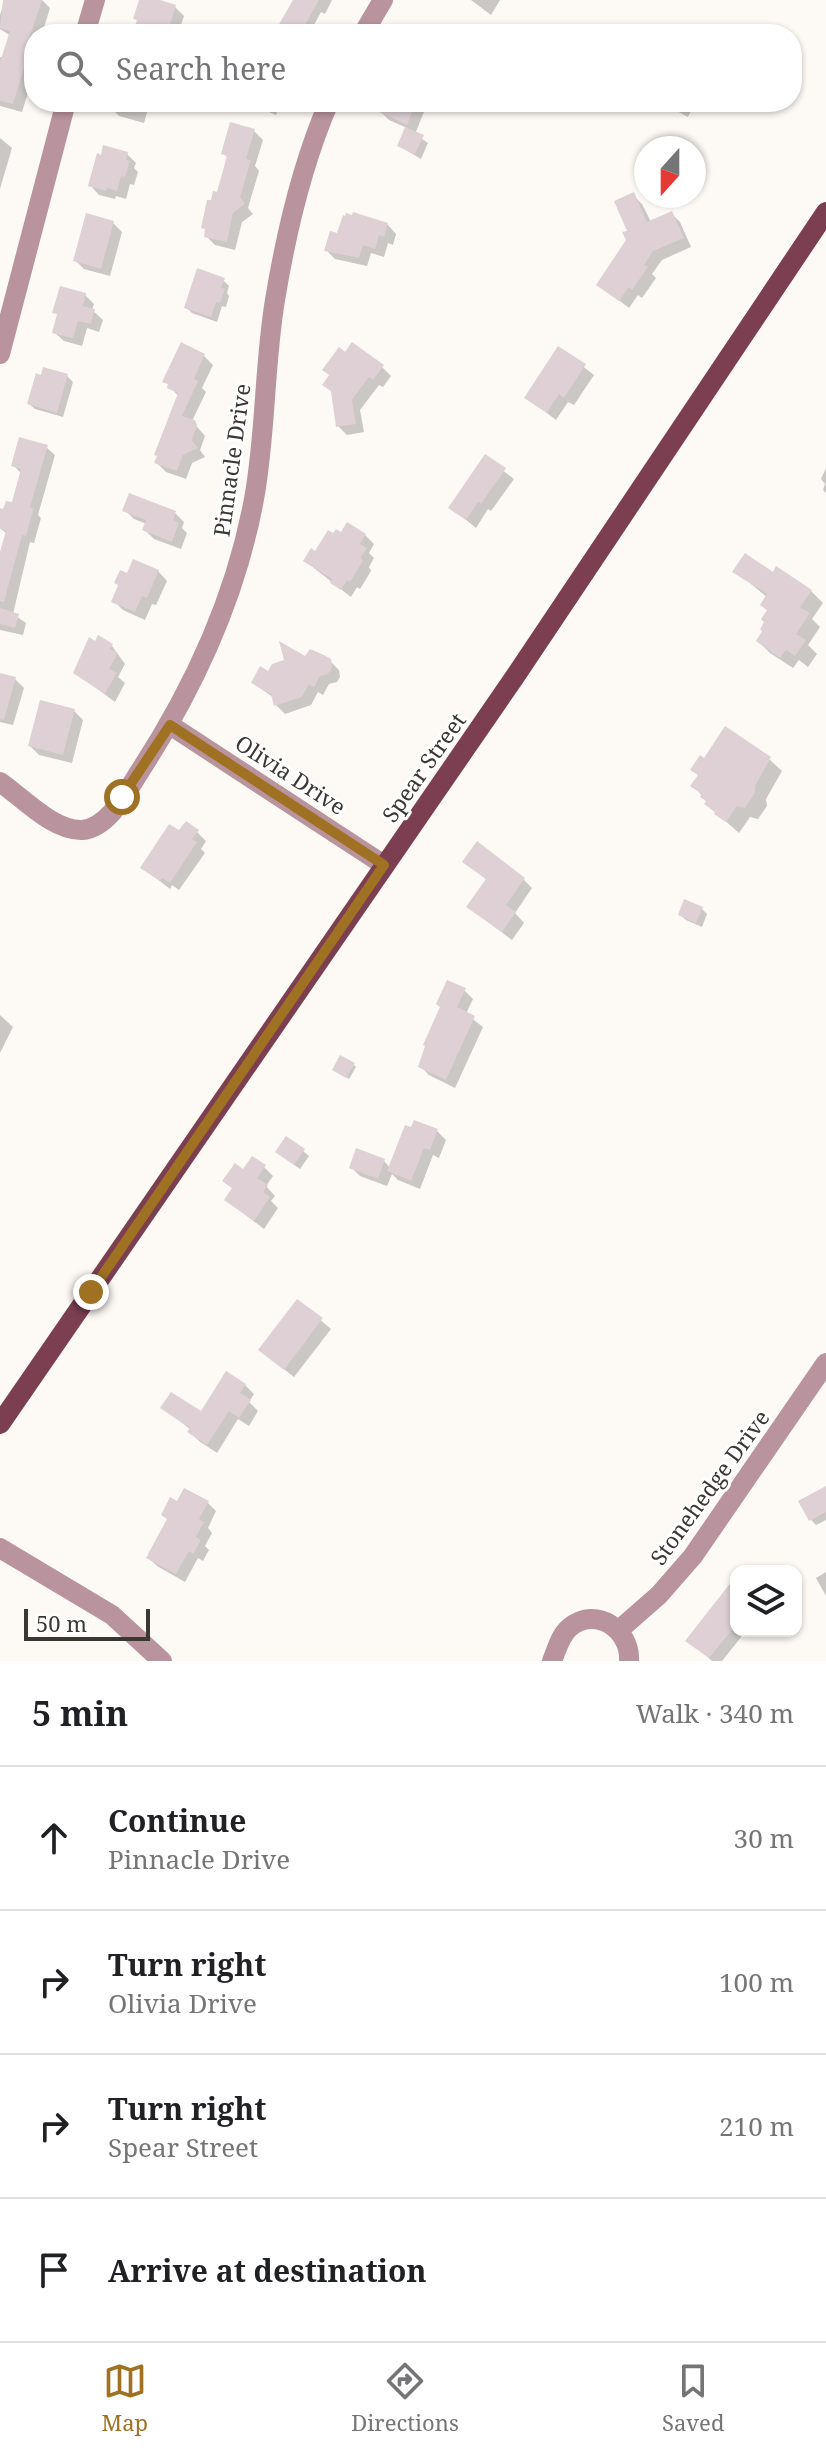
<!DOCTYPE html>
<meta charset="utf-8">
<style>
:root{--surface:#fff;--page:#f6f6f6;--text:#202124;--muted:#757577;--line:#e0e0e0;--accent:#9f7123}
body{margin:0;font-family:"Noto Serif",serif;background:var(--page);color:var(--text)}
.controls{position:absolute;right:24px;bottom:24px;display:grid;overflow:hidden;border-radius:16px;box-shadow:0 2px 6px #0004}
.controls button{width:72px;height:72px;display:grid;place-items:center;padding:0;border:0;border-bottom:2px solid var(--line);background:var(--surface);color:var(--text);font:40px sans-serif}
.compass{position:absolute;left:634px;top:136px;width:72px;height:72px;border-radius:50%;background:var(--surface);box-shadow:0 2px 6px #0004;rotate:201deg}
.scale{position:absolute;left:24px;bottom:20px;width:126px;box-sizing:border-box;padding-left:8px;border:4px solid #3b3733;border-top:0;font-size:22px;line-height:28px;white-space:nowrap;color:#3b3733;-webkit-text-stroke:6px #fff;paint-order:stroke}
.stop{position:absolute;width:24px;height:24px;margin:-18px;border:6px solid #9f7123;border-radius:50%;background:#fff}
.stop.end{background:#9f7123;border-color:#fff;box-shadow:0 2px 8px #0008}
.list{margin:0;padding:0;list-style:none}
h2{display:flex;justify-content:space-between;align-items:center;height:104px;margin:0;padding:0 32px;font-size:34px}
h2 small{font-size:26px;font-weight:400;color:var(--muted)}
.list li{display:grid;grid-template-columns:52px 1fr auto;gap:24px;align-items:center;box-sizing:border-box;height:144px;padding:0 32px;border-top:2px solid var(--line)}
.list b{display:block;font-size:30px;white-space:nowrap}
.list p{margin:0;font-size:26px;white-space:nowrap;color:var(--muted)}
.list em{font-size:26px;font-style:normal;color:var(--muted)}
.icon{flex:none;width:44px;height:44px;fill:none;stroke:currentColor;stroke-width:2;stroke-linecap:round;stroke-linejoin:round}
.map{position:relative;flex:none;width:826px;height:1661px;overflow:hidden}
.search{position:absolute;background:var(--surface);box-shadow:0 2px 6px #0004;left:24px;right:24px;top:24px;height:88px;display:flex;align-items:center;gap:20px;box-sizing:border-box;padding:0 28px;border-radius:32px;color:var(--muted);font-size:30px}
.sheet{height:680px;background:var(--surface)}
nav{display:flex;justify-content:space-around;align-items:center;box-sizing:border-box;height:112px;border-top:2px solid var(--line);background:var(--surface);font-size:22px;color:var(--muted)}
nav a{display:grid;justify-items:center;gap:4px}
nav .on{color:var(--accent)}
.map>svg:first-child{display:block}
</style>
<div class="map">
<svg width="826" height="1661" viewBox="0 0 826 1661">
<rect width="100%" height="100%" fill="#fdf9f5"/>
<!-- shadow -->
<g fill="#0003">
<path d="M5,0h37l8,8 -8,26h-8l-3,32 3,7 -12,39 -22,-6v-49l3,1 8,-22 -11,-7v-14z"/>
<path d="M142,0h11l22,7 9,9 -6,18h-44z"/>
<path d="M295,0h37l-7,14 -4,-2 -12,22h-18l-10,-8z"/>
<path d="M471,0h29l-9,15z"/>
<path d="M112,102h38l-6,21 -25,-7 -9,-9z"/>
<path d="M246,102h35l-5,13z"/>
<path d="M384,102h44l-13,32 13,9 -7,16 -22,-13 8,-18 -18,-8 -9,-9z"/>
<path d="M660,102h35l-7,15z"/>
<path d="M254,131l9,9 -8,26 4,5 -11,37 5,6 -11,8 -7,28 -20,-5 -9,-9 1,-5 -4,-4 15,-33 10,-36 -5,-5z"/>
<path d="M0,138l12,10 -12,41z"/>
<path d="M127,154l9,9 -2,5 4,4 -4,13 -4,-1 -4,15 -10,-3 -1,3 -16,-4 -9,-10z"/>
<path d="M633,195l9,9 9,18 20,-9 9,9 11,25 -29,13 -10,14 4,4 -14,20 -4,-3 -9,13 -31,-24 30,-43z"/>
<path d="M113,223l9,9 -12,44 -26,-7 -9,-9z"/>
<path d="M387,224l9,10 -3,11 -5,-2 -4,14 -13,-4 -4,13 -32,-7 -9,-9 13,-14z"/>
<path d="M223,280l6,6 -2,7 2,3 -3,11 -4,-1 -5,16 -25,-9 -6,-6z"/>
<path d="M85,295l9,9 -2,6 11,10 -4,12 -12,-4 -5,18 -18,-5 -10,-9 5,-16 -4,-4z"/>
<path d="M182,345l22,11 9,9 -11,23 4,4 -14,29 13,15 -5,14 5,7 -13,6 -6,16 -20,-7 -9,-9 22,-66 -14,-16z"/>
<path d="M559,348l35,27 -20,30 -6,-3 -12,18 -30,-23z"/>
<path d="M382,367l9,9 -8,11 -4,-2 -19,25 4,22 -17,3 -9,-9 -5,-33z"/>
<path d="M67,376l6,6 -10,35 -28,-8 -6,-5z"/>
<path d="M46,447l9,8 -17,60 3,3 -7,25 -4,-1 -17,72 13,9 -3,12 -23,-5v-71l7,-25 -7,-6 13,-23 9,-31 -9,-9z"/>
<path d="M485,457l29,22 -23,32 -3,-2 -12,19 -26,-21z"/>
<path d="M826,468v25l-3,-3 2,-6 -4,-5z"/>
<path d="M125,510l50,3 9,9 -2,6 5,5 -6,16 -27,-10 -9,-9 2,-6 -13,-5z"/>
<path d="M365,535l9,9 -5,9 5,5 -5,9 2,4 -11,18 -3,-2 -6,10 -46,-36 11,-7z"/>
<path d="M158,571l9,10 -11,24 -4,-1 -7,16 -22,-10 -9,-9 14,-25z"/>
<path d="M735,571l38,3 38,17 12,12 -11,16 8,8 -12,18 9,9 -9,13 -9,-7 -6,8 -23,-15 -12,-12 6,-10 4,-20 -1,-14z"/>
<path d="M112,646l13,18 -7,13 7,6 -10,19 -40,-30z"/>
<path d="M306,659l24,2 9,9 1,7 -3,5 -8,2 -6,11 -5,-3 -7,13 -26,9 -9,-9 -2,-7 -21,-15 16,-10z"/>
<path d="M0,675l15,4 9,9 -11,37 -13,-3z"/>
<path d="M74,711l9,9 -11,43 -33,-8 -9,-9z"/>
<path d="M769,759l13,12 -16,28 1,7 -9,13 -8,-2 -11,16 -33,-29 2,-2 -15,-16z"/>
<path d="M197,832l9,9 -5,8 4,4 -26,37 -7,-5 -2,4 -28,-22 38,-34z"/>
<path d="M465,862l58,17 9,9 -17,25 9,10 -12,17 -44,-33 19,-27z"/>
<path d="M702,909l5,5 -5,13 -16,-7 -6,-5z"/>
<path d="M464,990l9,9 -7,15 17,13 -28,61 -26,-13 -9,-9z"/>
<path d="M0,1015l13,12 -13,26z"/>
<path d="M354,1065l2,2 -7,12 -12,-8z"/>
<path d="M437,1131l9,9 -7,18 -6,-3 -13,34 -22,-9 -6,-6 -5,12 -27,-10 -9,-9 33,-6 6,7z"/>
<path d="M303,1151l6,5 -9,13 -17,-12z"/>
<path d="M264,1167l9,9 -7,10 9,10 -4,5 7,7 -14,21 -38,-29 8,-10 -9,-9 19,-9z"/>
<path d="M298,1301l33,28 -37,48 -24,-19z"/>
<path d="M245,1385l9,9 -5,8 9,9 -9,15 -11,-7 -21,34 -18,-12 -9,-9 1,-2 -28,-22 38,6z"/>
<path d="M826,1488v32l-10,5 -5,-5z"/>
<path d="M207,1502l9,9 -8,17 4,5 -7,13 4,4 -6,11 -5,-3 -13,24 -28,-16 -9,-9 30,-53z"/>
<path d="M826,1572v24l-10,-18z"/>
<path d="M736,1591v40h10l-24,30h-10l-24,-21z"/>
</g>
<!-- building -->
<g fill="#ded0d4">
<path d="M3,0h39l-19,57 4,1 -14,46 -13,-3v-39l10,-31 -10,-3z"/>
<path d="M139,0h21l16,5 -9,29h-34l4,-14 -4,-1z"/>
<path d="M293,0h26l-19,34h-7l-15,-8z"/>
<path d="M358,102h53l1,10 -5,13z"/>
<path d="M230,122l25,7 -9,30 5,1 -11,37 5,7 -12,9 -6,29 -23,-5 1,-8 -4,-1 6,-28h4l2,-9 4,1 10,-36 -6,-2z"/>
<path d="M405,127l19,8 -9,19 -18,-8z"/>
<path d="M103,145l25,7 -2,8 4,1 -5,16 -4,-1 -4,15 -10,-3 -1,3 -18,-5 9,-33 4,2z"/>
<path d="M634,192l13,30 25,-11 12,27 -31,13 -9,14 4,2 -16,23 -3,-3 -10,14 -23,-16 30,-45 -4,-8 5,-1 -13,-30z"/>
<path d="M353,212l35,11 -4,14 -5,-2 -4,14 -12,-4 -4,13 -35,-7 6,-20 7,2 6,-18 2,1 1,-3 6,2z"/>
<path d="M86,213l28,8 -13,48 -28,-8z"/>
<path d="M197,268l28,10 -4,10 4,1 -5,14 -4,-1 -5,15 -27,-9z"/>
<path d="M60,286l26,7 -3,13 12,3 -4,15 -13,-3 -5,17 -21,-5 5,-19 -5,-1z"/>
<path d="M181,342l24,12 -11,25 4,2 -16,35 13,4 2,5 -5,15 6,8 -15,7 -6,16 -23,-8 3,-7 -3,-1 24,-62 -11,-5 1,-4 -6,-2z"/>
<path d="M352,342l32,23 -11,15 -4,-3 -17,23 4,24 -20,3 -5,-36 -9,-6 7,-10 -7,-5 17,-23 6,5z"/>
<path d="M558,346l28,18 -22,34 -5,-4 -12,19 -23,-15z"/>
<path d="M43,367l25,7 -11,39 -30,-9 9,-31 5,2z"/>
<path d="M19,437l29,8 -18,62 4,1 -8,28 -4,-1 -18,67 -4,-1v-49l6,-21 -6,-2v-21l3,1 3,-8 6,1 9,-33 -10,-3z"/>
<path d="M485,454l21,14 -25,36 -3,-2 -12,18 -18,-12z"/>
<path d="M129,493l47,18 -3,9 6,3 -7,19 -30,-12 4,-10 -24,-9z"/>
<path d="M347,522l19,12 -6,10 7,4 -6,9 2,4 -13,21 -3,-2 -6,10 -11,-7 2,-4 -29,-18 8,-13 4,3 13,-21 5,3 3,-4 5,3z"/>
<path d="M745,553l28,19 3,-6 36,24 -12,17 10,6 -14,21 10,6 -11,16 -9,-6 -6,8 -24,-17 6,-10 -2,-2 4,-7 -3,-3 6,-9 -7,-5 7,-11 -35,-22z"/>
<path d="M133,559l26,11 -12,28 -5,-2 -7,16 -24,-10 7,-17 -4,-2 6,-13 7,3z"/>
<path d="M0,608l19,6 -4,14 -15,-4z"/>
<path d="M98,635l15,9 -3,5 8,4 -9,16 8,4 -12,21 -32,-21 16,-36 6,4z"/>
<path d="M279,641l26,15 5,-7 14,6 7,4 1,8 -4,7 -8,2 -6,11 -5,-3 -7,13 -28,9 -3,-12 -20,-11 9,-17 8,5 4,-7 12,-4z"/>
<path d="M0,673l16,4 -12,43 -4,-1z"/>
<path d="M40,700l35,9 -12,46 -35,-9z"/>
<path d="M725,726l46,31 -16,29v7l-10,15 -8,-2 -11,16 -12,-8 1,-2 -11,-8 2,-3 -6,-4 2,-3 -12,-8 8,-11 -8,-5 10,-15 4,3z"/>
<path d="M186,821l13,9 -7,9 5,3 -27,41 -8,-5 -2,3 -20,-13 29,-44 10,6z"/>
<path d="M477,841l48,37 -19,27 10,7 -14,20 -36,-25 20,-28 -24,-17z"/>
<path d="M684,899l19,8 -7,16 -18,-8z"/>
<path d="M447,980l19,8 -9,19 18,9 -29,64 -28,-13 7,-21 -2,-1 17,-38 -4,-3z"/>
<path d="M340,1055l15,8 -9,15 -14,-8z"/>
<path d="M414,1120l24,9 -8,21 -6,-2 -13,33 -24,-10 18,-46 6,2z"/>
<path d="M286,1136l19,13 -11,16 -19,-13z"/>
<path d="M356,1148l29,11 -7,20 -29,-11z"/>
<path d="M252,1156l14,9 -9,13 11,7 -5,7 7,5 -16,24 -30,-21 8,-12 -10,-7 13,-18 8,6z"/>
<path d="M297,1299l26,19 -39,52 -26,-20z"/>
<path d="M226,1371l20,13 -6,9 11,7 -12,18 -10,-7 -22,34 -20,-13 3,-4 -30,-20 11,-16 30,19z"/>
<path d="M826,1486v26l-17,9 -11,-20z"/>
<path d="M184,1488l25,13 -10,18 5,3 -8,15 5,3 -8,14 -4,-3 -13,23 -30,-16 21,-39 -6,-4 9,-18 7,4z"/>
<path d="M736,1576v49l-27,33 -24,-17z"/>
</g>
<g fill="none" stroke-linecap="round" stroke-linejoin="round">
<!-- minor -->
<g stroke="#b9939d" stroke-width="20">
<path d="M85,34l10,-34"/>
<path d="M363,34l20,-34"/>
<path d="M0,354l66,-252"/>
<path d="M170,725l214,140"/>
<path d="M0,782c23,16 53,49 82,48 27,-2 45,-39 58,-59 54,-83 96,-174 114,-272 12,-65 10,-133 21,-199 11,-67 27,-136 54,-198"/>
<path d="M0,1548l112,67 50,46"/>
<path d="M619,1630l40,-35 34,-39 133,-193"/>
<path d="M552,1661c5,-12 8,-25 17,-33 27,-23 62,2 60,33"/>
</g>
<!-- major -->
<path stroke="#7c3f52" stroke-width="20" d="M0,1424l514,-746 312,-466"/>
</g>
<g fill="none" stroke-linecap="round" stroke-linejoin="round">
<!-- route -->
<path stroke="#9f7123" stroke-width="10" d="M91,1292l293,-427 -214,-140 -48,72"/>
</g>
<g text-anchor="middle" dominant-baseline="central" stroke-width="6" stroke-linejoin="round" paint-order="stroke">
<!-- street labels -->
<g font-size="22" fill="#3b3733" stroke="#fff">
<text transform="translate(231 460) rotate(-82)">Pinnacle Drive</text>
<text transform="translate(423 767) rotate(-55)">Spear Street</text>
<text transform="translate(291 774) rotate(33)">Olivia Drive</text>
<text transform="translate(709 1487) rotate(-54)">Stonehedge Drive</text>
</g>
</g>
</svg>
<div class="controls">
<button><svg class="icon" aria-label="layers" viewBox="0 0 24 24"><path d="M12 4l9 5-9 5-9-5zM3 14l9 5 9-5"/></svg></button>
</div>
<svg class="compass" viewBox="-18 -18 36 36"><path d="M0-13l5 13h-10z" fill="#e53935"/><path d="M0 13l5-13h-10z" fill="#757577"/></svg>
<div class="scale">50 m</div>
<div class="stop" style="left:122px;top:797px"></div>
<div class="stop end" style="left:91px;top:1292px"></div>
<div class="search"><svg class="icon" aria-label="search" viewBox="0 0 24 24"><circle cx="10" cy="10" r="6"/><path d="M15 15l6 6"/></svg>Search here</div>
</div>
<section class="sheet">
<h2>5 min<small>Walk · 340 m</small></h2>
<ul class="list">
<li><svg class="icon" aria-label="ahead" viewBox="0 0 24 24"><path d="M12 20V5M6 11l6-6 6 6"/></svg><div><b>Continue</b><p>Pinnacle Drive</p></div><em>30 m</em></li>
<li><svg class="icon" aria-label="right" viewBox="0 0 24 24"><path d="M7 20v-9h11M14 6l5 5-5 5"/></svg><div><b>Turn right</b><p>Olivia Drive</p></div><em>100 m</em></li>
<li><svg class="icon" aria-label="right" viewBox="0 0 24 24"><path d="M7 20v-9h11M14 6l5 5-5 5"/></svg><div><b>Turn right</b><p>Spear Street</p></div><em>210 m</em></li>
<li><svg class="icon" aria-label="arrive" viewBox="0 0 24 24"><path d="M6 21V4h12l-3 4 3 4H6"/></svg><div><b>Arrive at destination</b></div></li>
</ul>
</section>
<nav>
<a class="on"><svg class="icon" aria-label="map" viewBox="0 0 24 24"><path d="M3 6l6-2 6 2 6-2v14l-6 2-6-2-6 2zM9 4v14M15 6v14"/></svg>Map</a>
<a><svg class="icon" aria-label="directions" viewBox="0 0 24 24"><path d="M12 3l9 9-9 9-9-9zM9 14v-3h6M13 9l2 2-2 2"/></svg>Directions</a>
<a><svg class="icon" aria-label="saved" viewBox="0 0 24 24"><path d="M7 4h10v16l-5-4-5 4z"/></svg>Saved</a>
</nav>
